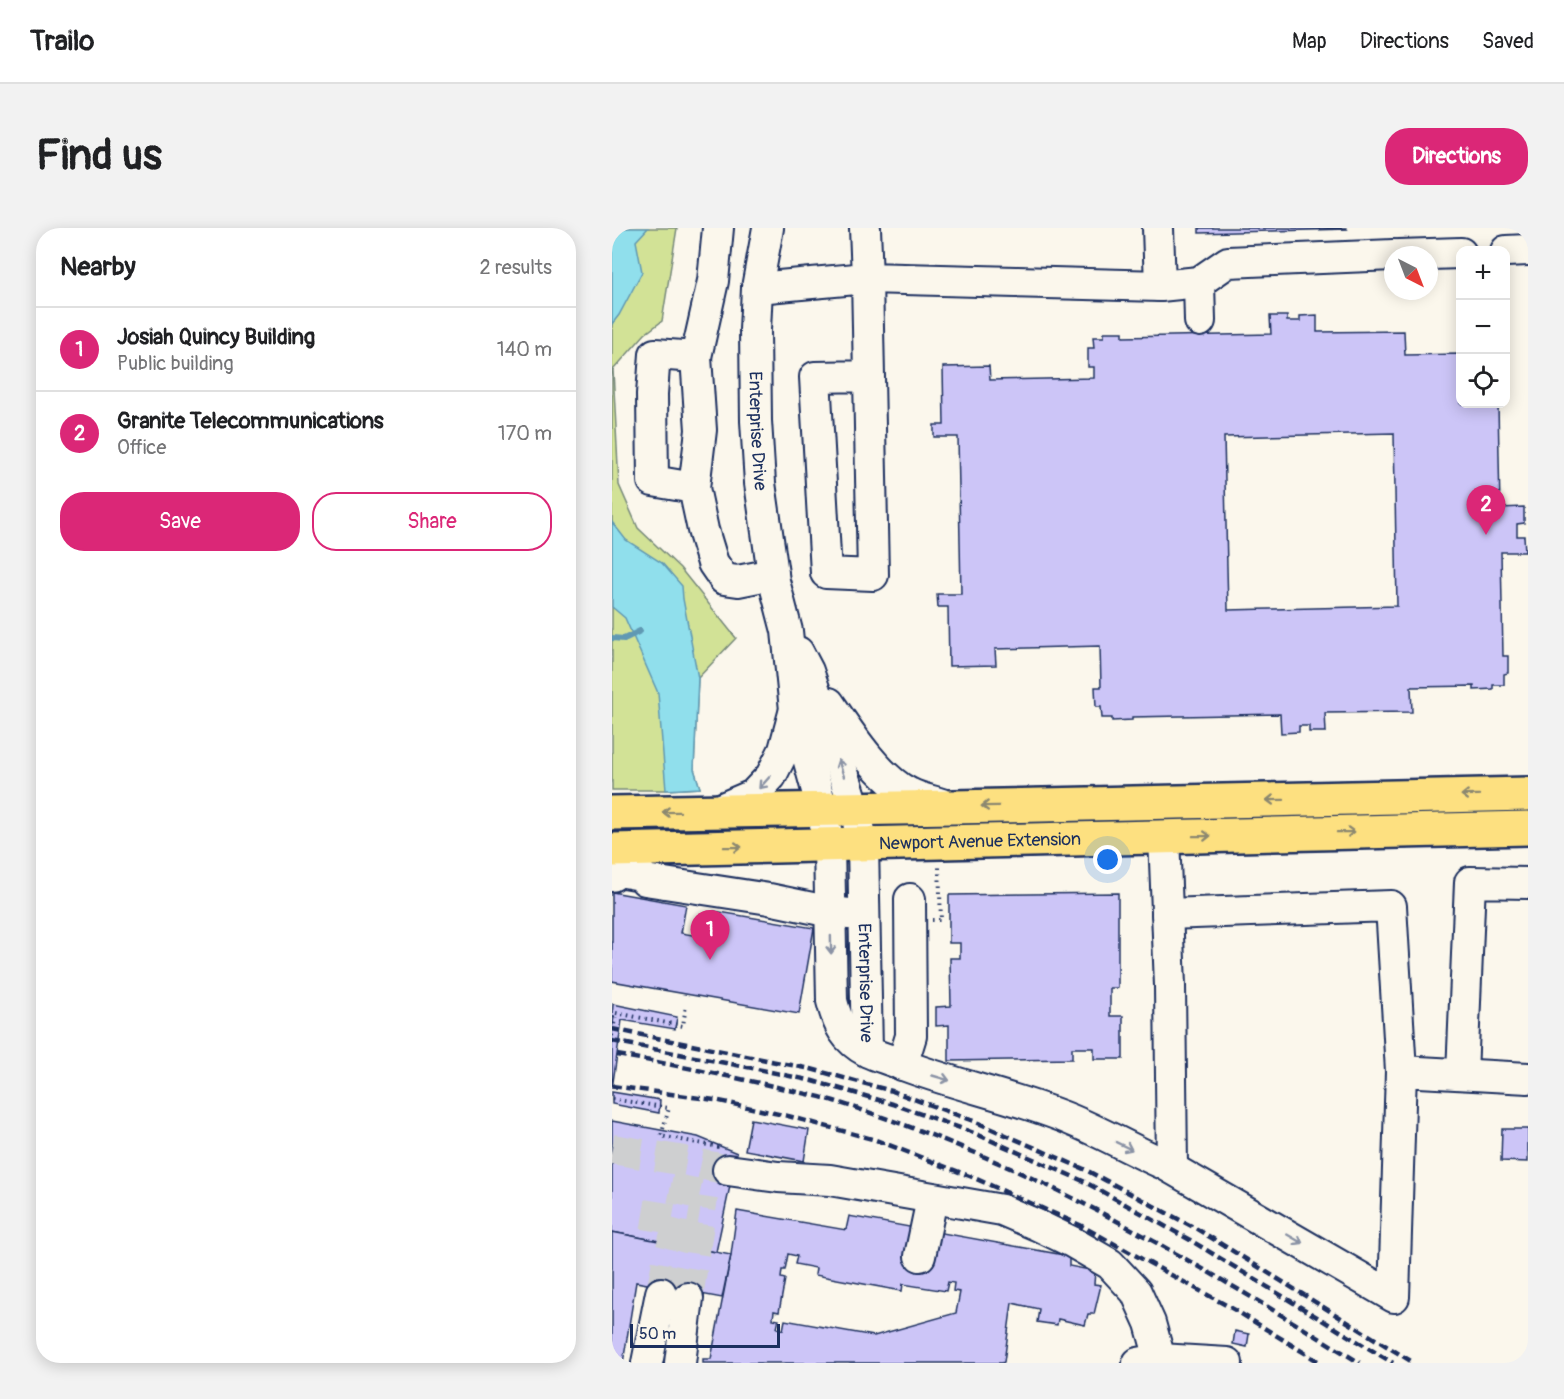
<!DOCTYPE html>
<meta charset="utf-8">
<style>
:root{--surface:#fff;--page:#f2f2f2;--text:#202124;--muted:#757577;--line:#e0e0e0;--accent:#db2777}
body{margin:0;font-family:Pangolin,sans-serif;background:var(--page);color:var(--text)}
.controls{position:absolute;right:18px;top:18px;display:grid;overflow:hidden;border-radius:12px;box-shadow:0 3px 15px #0003}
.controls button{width:54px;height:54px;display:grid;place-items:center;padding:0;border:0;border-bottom:2px solid var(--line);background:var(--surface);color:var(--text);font:30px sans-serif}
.compass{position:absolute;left:772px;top:18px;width:54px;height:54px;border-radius:50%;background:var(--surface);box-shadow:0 3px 15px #0003;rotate:138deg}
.scale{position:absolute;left:18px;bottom:15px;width:150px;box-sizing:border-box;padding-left:6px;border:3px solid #1b2f5e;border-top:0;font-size:16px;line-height:21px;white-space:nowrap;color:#1b2f5e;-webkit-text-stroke:4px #fbf7ec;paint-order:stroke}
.you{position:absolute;left:496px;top:632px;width:21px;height:21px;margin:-15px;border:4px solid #fff;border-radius:50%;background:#1a73e8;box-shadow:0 0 0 9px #1a73e833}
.badge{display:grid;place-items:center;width:39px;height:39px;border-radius:50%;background:var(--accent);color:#fff;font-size:20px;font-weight:700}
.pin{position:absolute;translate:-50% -50px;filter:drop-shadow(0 2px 3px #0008)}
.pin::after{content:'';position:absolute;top:32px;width:21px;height:18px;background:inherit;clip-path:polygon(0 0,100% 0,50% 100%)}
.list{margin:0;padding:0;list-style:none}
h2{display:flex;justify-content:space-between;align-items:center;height:78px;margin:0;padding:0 24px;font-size:26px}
h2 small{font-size:20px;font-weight:400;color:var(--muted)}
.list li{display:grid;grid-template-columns:39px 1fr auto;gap:18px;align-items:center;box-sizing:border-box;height:84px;padding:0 24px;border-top:2px solid var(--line)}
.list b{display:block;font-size:22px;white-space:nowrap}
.list p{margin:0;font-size:20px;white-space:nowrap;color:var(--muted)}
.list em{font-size:20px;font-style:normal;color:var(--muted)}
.actions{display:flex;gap:12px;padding:18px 24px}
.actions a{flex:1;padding:14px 0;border:2px solid var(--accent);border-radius:24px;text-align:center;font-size:21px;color:var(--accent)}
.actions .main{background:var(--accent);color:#fff}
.icon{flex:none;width:33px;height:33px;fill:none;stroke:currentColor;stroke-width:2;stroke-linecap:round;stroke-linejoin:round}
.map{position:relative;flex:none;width:916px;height:1135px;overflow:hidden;border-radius:24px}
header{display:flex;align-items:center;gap:36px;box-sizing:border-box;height:84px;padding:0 30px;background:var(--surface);border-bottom:2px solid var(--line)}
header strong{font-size:28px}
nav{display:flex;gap:33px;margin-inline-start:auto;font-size:21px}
.intro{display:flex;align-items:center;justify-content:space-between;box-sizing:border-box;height:144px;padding:0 36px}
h1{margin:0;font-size:42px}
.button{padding:15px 27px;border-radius:24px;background:var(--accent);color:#fff;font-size:21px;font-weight:700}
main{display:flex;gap:36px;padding:0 36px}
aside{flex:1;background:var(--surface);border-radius:24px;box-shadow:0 3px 15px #0003}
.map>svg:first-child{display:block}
</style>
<header>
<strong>Trailo</strong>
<nav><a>Map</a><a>Directions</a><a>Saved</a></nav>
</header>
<div class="intro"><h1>Find us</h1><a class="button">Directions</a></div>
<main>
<aside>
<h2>Nearby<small>2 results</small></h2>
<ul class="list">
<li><span class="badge">1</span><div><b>Josiah Quincy Building</b><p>Public building</p></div><em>140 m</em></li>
<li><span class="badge">2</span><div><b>Granite Telecommunications</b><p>Office</p></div><em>170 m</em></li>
</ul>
<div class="actions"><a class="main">Save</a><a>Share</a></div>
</aside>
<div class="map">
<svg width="916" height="1135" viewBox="0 0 916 1135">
<rect width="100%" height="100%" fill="#fbf7ec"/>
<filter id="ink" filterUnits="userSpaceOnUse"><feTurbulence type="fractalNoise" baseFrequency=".0167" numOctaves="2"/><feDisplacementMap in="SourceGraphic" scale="12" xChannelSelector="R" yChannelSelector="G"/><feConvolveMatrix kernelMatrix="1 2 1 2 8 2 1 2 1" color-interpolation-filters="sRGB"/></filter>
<g filter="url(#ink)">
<!-- green -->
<path fill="#d2e296" stroke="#76887a" stroke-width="1.5" d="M0,0h65l-15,93 -17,13 -32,36 6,115 19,43 42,40 56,70 -38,40 -4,91 6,19 -34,2h-54z"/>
<!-- water -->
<g fill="#90dfec" stroke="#6199b3" stroke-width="1.5">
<path d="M0,0h36l-12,13 6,31 -23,43 -7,9z"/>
<path d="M0,294l14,18 36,23 20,23 1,13 15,79 -4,91 6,19 -34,2 -8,-97 -33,-75 -13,-11z"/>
</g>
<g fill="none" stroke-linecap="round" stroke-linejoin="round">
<!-- stream -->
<path stroke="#6199b3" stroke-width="6" d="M0,410l12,1 16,-8"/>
</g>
<!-- building -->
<g fill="#ccc5f7" stroke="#1b2f5e" stroke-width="1.5" fill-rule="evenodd">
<path d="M587,0h147l1,1 -148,4z"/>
<path d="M705,87v17l87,-1 1,24 56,-1v50h37l2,104 24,-1v16l-7,1v12h7l1,16h-24l2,104h5v17l-4,1v11h-11v4l-19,1v-4l-63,1 1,25 -87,1 1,19h-17v-6h-10v6l-18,1 -1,-19 -148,3v3l-20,1v-3h-10l-1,-11h-5l-1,-20h6l-1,-41 -105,3 1,16 -47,1 -1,-59h-10l-1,-13h24l-3,-157h-24v-12h10l-1,-58 46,-1 1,14 104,-2v-11h-6v-19h6l-1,-11h11v-5h19v5l148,-3 -1,-18h17v5h13v-5zM782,205l3,173 -169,4 -4,-173z"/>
<path d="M0,664l74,13 -5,28 28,5 5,-27 100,17 -15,86 -187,-33z"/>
<path d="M506,665v95h-8v28h13v43h-29v-11h-22v11l-123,2v-36l-13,1v-19l15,-1 -1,-48h10v-15h-11v-48z"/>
<path d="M1,776l64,13 -2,12 -53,-9 -10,69v-60l2,-12h-2z"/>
<path d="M0,864l48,8 -1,13 -47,-9z"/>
<path d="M139,891l58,11 -5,31 -59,-11z"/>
<path d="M0,893l86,16 39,16 -21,99 -104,-20z"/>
<path d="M890,901h26v33l-27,-1z"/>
<path d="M125,983l109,19 3,-14 220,40v10l26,5 -1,13 7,1 -7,29h-6l-3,11 -27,-6 -1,6 -20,-3 2,-13 -27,-6 -8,59 -2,1h-299v-4h8l20,-104zM176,1026l9,2 -2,8 21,4 -1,7 87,16 1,-7 43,7 2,-9 6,1 -1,8 7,1 -4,21 -82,23 -89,-16 -2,10 -6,-2 2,-8 -6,-1 1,-8 5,1 6,-33 -4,-1 1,-8h3z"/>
<path d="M0,1004l119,23 -9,43 -86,-16 -13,81h-11z"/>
<path d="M623,1103l14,3 -2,13 -14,-3z"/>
</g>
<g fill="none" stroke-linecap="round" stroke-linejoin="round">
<!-- minor-tunnel -->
<g stroke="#cecfd0" stroke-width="30" stroke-dasharray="30 15" stroke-linecap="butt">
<path d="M0,921l79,13 37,8"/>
<path d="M31,986l55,9"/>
<path d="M49,1065l6,-31 12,-42 12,-58"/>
<path d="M76,1070l15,-101"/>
</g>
<!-- minor casing -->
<g stroke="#1b2f5e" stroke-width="34">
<g id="minor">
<path d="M106,0l-5,53 -17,76 -41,-3 -3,40 1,87 41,7 9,42 10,33 11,16 14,2 35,-7"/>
<path id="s1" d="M156,0l-11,60 -2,42 1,91 4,62 14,98 13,50 8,79 27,99 7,36 3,156c6,24 13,39 36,51 9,4 20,7 30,11 56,22 115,33 171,56 32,13 63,31 95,45l230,133 7,-226 127,7"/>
<path d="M253,0l2,50 293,8 39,-4 29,-20 165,-7"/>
<path d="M546,0l2,58"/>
<path d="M894,23l22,-1"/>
<path d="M787,27l62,-2"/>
<path d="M587,54l1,39"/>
<path d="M145,60l110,-10 6,297 -47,-2 -11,-196 54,-1"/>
<path d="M82,260l7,-58 -5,-73"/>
<path id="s2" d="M186,424l10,19 41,119 6,19 8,35 4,207"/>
<path d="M217,475c19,28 50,76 80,90 11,6 25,8 36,12"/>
<path d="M106,582l35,-15 18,-19 13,-26 10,-37"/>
<path d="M552,608l6,150 2,182"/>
<path d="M0,648l7,-5 22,4 4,5 124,19 62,13 18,2"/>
<path d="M555,686l224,-8 10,165"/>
<path d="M290,837l9,-29 -1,-137"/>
<path d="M850,846l8,-192 58,1"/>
<path d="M116,942l50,7 52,3 172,30 35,15 35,17 38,22 26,28 14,31 10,36"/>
<path d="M308,1028l12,-57"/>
<path d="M35,1135l14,-70"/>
<path d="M68,1135l8,-65"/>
<path d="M526,1135l22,-4 67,4"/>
</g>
</g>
<!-- major casing -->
<g stroke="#1b2f5e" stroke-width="38">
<g id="major">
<path d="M0,585l342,-6 574,-13"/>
<path id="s3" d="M0,622l916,-22"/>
</g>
</g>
<!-- path -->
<g stroke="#1b2f5e" stroke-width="4" stroke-dasharray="1.5 4.5" stroke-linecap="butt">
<path d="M320,692h9l-2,-53"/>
<path d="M4,785l67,13 3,-21"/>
<path d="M0,871l57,9 -8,28 58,11"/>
</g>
<!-- minor -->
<use href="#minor" stroke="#fbf7ec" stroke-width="30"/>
<!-- major -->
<use href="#major" stroke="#fde080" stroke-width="33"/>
<!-- rail -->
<g stroke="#1b2f5e" stroke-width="4.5" stroke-dasharray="9 4.5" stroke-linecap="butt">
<path d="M0,801l199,40 81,22 84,31 110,48 111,59 217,134"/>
<path d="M0,813l145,28 56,12 80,23 81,29 109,48 107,59 203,123"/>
<path d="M5,827c53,9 107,20 160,32 19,5 38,8 57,14 96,30 190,70 279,118 84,45 166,94 247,144"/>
<path d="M0,858l103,14 73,16 88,24 96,37 108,48 155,85 86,53"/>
</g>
<!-- path-bridge -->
<path stroke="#1b2f5e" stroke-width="4" stroke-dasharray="1.5 4.5" stroke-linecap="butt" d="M0,808l4,-23"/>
</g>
<!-- one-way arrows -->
<defs><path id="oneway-shaft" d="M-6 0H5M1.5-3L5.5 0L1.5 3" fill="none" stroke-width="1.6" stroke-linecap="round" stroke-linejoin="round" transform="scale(1.5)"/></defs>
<g stroke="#8b93a5">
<use href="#oneway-shaft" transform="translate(229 540) rotate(-109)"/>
<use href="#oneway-shaft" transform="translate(153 554) rotate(132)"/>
<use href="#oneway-shaft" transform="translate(219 717) rotate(89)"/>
<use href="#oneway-shaft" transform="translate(329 850) rotate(16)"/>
<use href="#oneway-shaft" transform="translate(512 918) rotate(26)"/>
<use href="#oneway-shaft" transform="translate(683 1011) rotate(30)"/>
</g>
<g stroke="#8c886f">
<use href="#oneway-shaft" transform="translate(858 567) rotate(179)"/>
<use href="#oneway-shaft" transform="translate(663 572) rotate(179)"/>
<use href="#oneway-shaft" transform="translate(378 578) rotate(179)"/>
<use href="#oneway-shaft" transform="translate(59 584) rotate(179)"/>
<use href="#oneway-shaft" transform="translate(734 604) rotate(-1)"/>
<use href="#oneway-shaft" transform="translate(590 608) rotate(-1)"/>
<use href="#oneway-shaft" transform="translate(121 619) rotate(-1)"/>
</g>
</g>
<g text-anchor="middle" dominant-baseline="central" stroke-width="6" stroke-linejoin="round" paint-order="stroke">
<!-- street labels -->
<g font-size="18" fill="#1b2f5e" stroke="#fbf7ec">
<text stroke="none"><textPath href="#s1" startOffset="204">Enterprise Drive</textPath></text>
<text stroke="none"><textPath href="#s3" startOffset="368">Newport Avenue Extension</textPath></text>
<text stroke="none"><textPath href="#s2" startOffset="342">Enterprise Drive</textPath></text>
</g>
</g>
</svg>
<div class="controls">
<button>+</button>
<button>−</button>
<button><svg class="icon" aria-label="locate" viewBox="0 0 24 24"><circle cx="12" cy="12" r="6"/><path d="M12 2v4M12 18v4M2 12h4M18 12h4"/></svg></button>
</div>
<svg class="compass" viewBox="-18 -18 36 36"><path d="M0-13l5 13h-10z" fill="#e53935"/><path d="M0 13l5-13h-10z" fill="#757577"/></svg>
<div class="scale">50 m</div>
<div class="you"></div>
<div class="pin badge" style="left:98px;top:732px">1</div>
<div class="pin badge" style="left:874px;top:307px">2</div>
</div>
</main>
